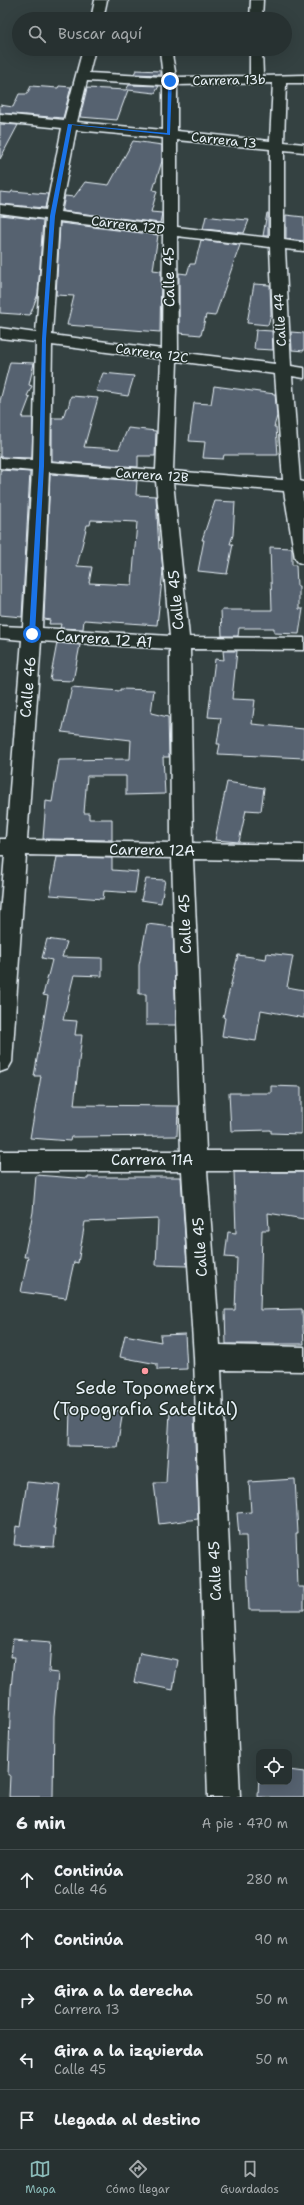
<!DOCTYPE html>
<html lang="es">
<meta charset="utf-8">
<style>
:root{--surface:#273131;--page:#2f3939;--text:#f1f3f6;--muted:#a4a9ab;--line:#434c4d;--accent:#8bbbb9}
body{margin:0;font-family:"Shantell Sans",sans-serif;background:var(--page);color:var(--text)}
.controls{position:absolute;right:12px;bottom:12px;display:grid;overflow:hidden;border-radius:8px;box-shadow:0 4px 16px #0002}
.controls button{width:36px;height:36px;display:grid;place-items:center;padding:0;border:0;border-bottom:1px solid var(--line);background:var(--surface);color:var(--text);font:20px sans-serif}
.stop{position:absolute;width:12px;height:12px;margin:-9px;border:3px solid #1a73e8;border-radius:50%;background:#fff}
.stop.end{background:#1a73e8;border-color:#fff;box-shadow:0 1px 4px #0008}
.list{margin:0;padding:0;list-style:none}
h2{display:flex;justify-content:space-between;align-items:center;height:52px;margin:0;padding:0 16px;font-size:17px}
h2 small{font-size:13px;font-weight:400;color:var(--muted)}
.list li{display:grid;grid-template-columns:26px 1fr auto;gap:12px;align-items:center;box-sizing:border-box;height:60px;padding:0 16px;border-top:1px solid var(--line)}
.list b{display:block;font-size:15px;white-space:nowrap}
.list p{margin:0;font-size:13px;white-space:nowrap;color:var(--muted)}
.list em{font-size:13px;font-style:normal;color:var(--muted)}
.icon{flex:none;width:22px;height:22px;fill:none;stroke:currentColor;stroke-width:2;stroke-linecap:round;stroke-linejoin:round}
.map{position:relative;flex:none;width:304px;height:1797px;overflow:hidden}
.search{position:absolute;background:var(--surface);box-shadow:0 4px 16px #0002;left:12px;right:12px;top:12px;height:44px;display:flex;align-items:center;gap:10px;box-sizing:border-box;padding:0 14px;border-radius:22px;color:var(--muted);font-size:15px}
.sheet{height:352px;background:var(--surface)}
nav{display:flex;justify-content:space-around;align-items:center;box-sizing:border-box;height:56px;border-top:1px solid var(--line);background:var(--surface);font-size:11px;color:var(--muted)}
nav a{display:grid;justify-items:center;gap:2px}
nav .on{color:var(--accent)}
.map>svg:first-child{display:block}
</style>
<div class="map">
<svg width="304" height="1797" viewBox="0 0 304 1797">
<rect width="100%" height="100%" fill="#344141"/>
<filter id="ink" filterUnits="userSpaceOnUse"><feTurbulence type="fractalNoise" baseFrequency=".025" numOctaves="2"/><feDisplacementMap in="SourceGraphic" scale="8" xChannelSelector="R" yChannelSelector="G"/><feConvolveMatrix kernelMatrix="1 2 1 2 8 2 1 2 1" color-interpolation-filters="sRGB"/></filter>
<g filter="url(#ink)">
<!-- building -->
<g fill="#566270" stroke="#e8f1f8" fill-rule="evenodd">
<path d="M136,70l25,1v4l-27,-1z"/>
<path d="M129,85l30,1 -4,7 -27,-3 -11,30 -37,-3 7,-29 39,2z"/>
<path d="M31,86l27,2 1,-2 12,1 -8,31 -63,-5v-8l13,2 6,-13h8z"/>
<path d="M0,124l18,1 -18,34z"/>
<path d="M133,141l29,4v16l-9,29 4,1 -6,21 11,1 -2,10 -98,-12 3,-15 9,1 11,-15 24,3z"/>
<path d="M12,191l36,3 -3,14 -45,-4v-12l11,1z"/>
<path d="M267,213h1v23h-5z"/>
<path d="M0,215l43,5 -5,74 -8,21 -30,-2z"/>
<path d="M286,215l18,2v24l-18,-2z"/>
<path d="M206,216l15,2 28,2 -5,13 -41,-4z"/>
<path d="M60,223l98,12 -5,35 8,1 -1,61 -93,-7 7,-29 -18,-1z"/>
<path d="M201,240l39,5 -25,71 -9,-1 -5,20 -22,-2v-60l8,1 3,-10h5z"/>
<path d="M254,284l16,1 1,29 -3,11 -21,-2z"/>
<path d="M256,330l16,1 1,19 -19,-1z"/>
<path d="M291,332l13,1v18l-12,-1z"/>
<path d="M10,362l24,1 -5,22 3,1 -5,10 3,1 -8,21h11l-1,40 -32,-1v-56z"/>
<path d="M103,373l31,3 -6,20 -32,-5z"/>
<path d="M214,386l61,8 2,22 -3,11h2l2,28h-54l-1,4 -20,-1 2,-16 -16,-1 5,-38 17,1z"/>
<path d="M71,396l27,2 -14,49 35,2 9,-21 28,3 -1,25h-17v11l-86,-6v-43h11l3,-10h2z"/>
<path d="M0,470l30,2 -8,145 -22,-2z"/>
<path d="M50,474l87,7 -1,14 20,1 3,53h2l2,22 -6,54 -73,-5 -1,9 -23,-1 1,-4h-12l1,-4 -6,-1zM91,520l46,2 -5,63 -43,-2 3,-16 -15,-1 10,-41h3z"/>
<path d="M215,501l20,1 -2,33 -3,9h3l-6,30 -29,-3 6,-31h-2z"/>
<path d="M270,547l22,1v17h4l1,21h2v23h4l-4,25 -25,-1v-5h-35l-1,8h-16l-1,-26h51z"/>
<path d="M57,643l23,2 -7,36 -23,-1z"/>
<path d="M223,651h14l-5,48 23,1 -3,24 52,5v29l-86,-4 2,-10h-3l4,-26 -13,-1 7,-58 9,1z"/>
<path d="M72,687l48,4v-2l34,1 -3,23 17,4 1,40h-6l2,37 -39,1v-19h-39l-3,37h5v6h23v21l-69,-1 3,-38 6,1 7,-42 71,-1 1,-19 -69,-8z"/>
<path d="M227,782l37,6 -3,23 -15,-1 -7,32 -24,-2z"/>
<path d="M57,857l55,1v12l26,2 -3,21 -31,-2 -1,8 -53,-4z"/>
<path d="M146,879l19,1 -4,23 -20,-3z"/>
<path d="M147,924l26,3 3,98h-30v-31h-7v-29z"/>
<path d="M47,939l20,3 -5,15 40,1v18l-28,-1 -11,45 14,1 -2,14h7l-8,70 104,1 -1,30 -106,1 -1,4 -40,-3 11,-62h-7l14,-80 -5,-1 9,-35 -10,-2z"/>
<path d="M267,953l26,3 -6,31 17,3v28l-43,-8 -5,31 -34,-5 3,-18 -2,-1 15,-62 28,4z"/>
<path d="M271,1086l30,1v47l-30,-1v-3l-40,1 -2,-38h42z"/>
<path d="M234,1172h70v47l-36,-6 1,17h-7l-2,80 42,-1 2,35h-78l-1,-34h10l2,-52 -12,-1 3,-25 8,1z"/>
<path d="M36,1175l52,4v-2h93l6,89 -31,-1 2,-46 -73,3 -7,41 -4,-1 -8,36 -45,-6 7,-35h-4l9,-45z"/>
<path d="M185,1334l2,35 -30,1v-6l-37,-7 5,-22 36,7 -1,-7z"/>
<path d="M70,1408l53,3 -6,36 -48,-1z"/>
<path d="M170,1412l24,1 4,106 -39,5 -5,-41h12z"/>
<path d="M295,1479l3,54h-2l2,54h6v23h-55l-3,-74h-7l-2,-23 14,-1 -2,-30z"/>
<path d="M27,1482l33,3 -6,43h2l-2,19 -40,-2 2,-19 4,1z"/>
<path d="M13,1639l38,3 -2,30 9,1 -4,44 -1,80h-44l1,-22h-2l3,-86 3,-32h-3z"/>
<path d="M140,1653l38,7 -5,30 -39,-8z"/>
<path d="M289,1770l15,2v25h-46l1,-25v10h30z"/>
</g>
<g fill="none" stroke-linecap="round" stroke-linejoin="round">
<!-- minor casing -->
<g stroke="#e8f1f8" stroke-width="3">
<g id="minor">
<path d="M95,0h12l-4,19h-12z"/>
<path d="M251,0h12l-1,19h-12z"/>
<path d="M83,49h12l-6,24 74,4 -3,-26 1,-2h10l5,28 74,-1v-27h12l1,27 41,-1v8h-18l-2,59 20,2v8l-20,-2v90l20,3v8l-19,-2 6,117 13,2v10l-12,-2 8,105 4,1v10h-2l2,13v59l-6,-2 -3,-4 -11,-67 -111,-9 16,155 115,1v12l-114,-1 3,194 111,2v16l-111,-2 13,292h98v20h-97l13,174 84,2v24l-83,-1 19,427h-32l-14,-440 -12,-186h-182v-20h181l-9,-293 -146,-3 -14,207 -4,7 -8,3v-158l5,-59h-5v-16h6l16,-199 -22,-2v-12l23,1 9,-156 -32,-3v-10l33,2 3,-118 -36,-4v-10l36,5 9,-114 -45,-6v-8l46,5 16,-82 -62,-6v-8l64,6zM87,81l76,4v45l-86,-8zM273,83l-3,58 -93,-10v-46zM76,130l87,8v87l-103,-13zM177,140l93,9v89l-93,-11zM59,221l104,13 -1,115 -110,-14zM177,236l93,11 5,117 -97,-12zM52,345l109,14 -5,111 -106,-8zM177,361l98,13 8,106 -110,-9zM49,472l107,9 14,155 -128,-8zM41,641l129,8 1,194 -144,-3z"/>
</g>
</g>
<!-- minor -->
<use href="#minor" fill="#26332d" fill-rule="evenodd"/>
</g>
</g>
<!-- route -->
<path fill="#1a73e8" d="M170,80l2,1 -2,54 -98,-10 -17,91 -9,123 -2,127 -9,168 -3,2 -3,-2 10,-168 3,-127 8,-123 18,-92 99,9 1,-52z"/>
<!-- markers -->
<circle fill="#ff9aa2" stroke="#26332d" stroke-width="1.5" cx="145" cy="1371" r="4"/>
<g text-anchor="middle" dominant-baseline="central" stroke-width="3" stroke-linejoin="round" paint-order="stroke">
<!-- far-street labels -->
<g font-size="13" fill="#e8f1f8" stroke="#26332d">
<text transform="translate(229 80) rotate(-1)">Carrera 13b</text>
<text transform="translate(224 140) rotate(6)">Carrera 13</text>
<text transform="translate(128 225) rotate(7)">Carrera 12D</text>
<text transform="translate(280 320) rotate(-93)">Calle 44</text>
<text transform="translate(152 353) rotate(8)">Carrera 12C</text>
<text transform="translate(152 475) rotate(4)">Carrera 12B</text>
</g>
<!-- street labels -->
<g font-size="15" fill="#e8f1f8" stroke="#26332d">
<text transform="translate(169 277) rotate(-91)">Calle 45</text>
<text transform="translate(176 600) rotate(-95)">Calle 45</text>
<text transform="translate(104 639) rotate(4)">Carrera 12 A1</text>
<text transform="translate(28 687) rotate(-85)">Calle 46</text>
<text transform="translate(152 850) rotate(1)">Carrera 12A</text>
<text transform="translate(185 924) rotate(-92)">Calle 45</text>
<text x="152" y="1160">Carrera 11A</text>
<text transform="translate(200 1247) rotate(-94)">Calle 45</text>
<text transform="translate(215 1571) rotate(-92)">Calle 45</text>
</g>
<!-- near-poi labels -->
<g font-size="18" fill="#e8f1f8" stroke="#26332d">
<text x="145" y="1388">Sede Topometrx<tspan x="145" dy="21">(Topografia Satelital)</tspan></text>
</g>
</g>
</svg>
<div class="controls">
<button><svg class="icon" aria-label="locate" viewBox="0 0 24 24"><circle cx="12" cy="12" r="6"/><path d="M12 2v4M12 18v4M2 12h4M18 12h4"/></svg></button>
</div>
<div class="stop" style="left:32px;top:634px"></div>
<div class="stop end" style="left:170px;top:81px"></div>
<div class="search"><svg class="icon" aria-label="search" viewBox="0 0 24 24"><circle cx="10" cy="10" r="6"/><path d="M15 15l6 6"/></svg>Buscar aquí</div>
</div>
<section class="sheet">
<h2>6 min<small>A pie · 470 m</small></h2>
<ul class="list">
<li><svg class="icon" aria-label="ahead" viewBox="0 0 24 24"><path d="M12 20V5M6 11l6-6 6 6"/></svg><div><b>Continúa</b><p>Calle 46</p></div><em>280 m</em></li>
<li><svg class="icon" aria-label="ahead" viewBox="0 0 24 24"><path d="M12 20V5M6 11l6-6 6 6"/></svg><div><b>Continúa</b></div><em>90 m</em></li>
<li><svg class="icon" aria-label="right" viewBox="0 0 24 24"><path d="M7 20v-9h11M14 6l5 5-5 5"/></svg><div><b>Gira a la derecha</b><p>Carrera 13</p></div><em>50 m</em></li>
<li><svg class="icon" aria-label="left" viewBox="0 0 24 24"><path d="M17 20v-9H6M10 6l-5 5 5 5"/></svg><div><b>Gira a la izquierda</b><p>Calle 45</p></div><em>50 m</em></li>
<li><svg class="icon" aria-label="arrive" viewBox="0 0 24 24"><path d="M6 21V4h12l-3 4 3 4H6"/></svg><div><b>Llegada al destino</b></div></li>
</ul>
</section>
<nav>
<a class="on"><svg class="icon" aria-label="map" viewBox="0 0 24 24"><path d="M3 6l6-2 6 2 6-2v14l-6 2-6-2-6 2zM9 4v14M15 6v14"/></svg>Mapa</a>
<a><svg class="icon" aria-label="directions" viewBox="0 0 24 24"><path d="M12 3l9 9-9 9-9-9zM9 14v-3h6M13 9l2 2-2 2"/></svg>Cómo llegar</a>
<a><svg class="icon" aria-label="saved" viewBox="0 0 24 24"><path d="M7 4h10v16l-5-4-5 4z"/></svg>Guardados</a>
</nav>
